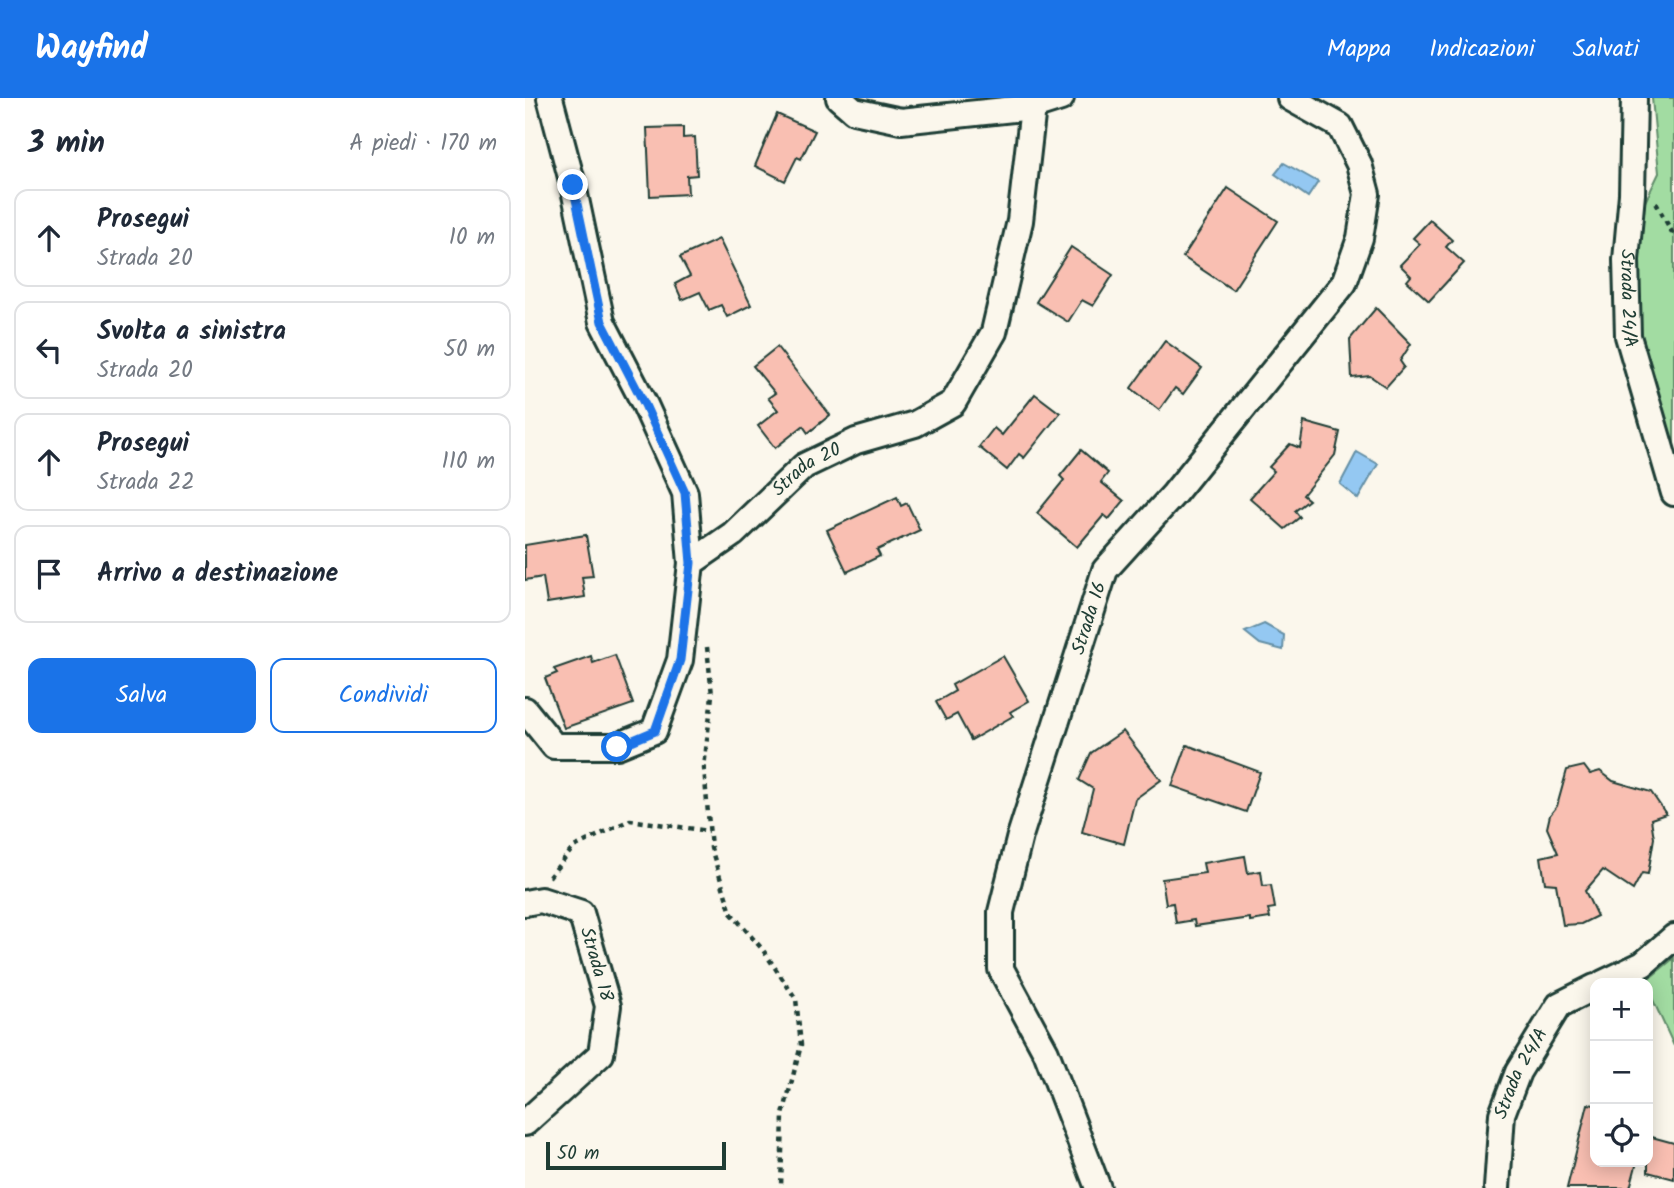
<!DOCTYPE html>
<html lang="it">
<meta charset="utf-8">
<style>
:root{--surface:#fff;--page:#f2f2f3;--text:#1f2937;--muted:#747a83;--line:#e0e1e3;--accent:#1a73e8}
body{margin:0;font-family:Kalam,sans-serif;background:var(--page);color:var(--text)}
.controls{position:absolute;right:21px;bottom:21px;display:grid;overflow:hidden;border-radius:14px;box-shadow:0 4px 18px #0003}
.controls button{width:63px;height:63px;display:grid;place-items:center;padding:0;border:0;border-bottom:2px solid var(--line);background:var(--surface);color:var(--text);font:35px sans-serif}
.scale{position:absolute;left:21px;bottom:18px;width:180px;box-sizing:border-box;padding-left:7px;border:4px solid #1f3d34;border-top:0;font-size:19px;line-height:24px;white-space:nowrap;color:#1f3d34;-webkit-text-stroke:5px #fbf7ec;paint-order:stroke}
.stop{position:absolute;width:21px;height:21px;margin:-16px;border:5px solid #1a73e8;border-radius:50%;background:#fff}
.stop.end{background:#1a73e8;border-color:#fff;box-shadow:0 2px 7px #0008}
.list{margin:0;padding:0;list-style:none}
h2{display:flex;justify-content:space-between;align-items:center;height:91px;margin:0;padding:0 28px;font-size:30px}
h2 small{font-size:23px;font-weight:400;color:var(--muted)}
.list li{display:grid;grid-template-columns:46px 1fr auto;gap:21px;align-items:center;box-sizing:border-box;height:98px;margin:0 14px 14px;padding:0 14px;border:2px solid var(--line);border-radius:14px}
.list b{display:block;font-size:26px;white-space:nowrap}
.list p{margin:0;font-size:23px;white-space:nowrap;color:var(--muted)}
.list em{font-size:23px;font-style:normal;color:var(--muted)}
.actions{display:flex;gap:14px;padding:21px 28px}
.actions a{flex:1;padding:16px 0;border:2px solid var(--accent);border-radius:14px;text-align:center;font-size:24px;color:var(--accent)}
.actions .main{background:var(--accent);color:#fff}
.icon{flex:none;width:38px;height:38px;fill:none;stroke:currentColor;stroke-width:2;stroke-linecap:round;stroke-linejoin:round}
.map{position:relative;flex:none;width:1149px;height:1090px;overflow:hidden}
header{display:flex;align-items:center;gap:42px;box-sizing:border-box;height:98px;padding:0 35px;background:var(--accent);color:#fff}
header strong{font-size:33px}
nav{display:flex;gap:38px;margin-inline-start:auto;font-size:24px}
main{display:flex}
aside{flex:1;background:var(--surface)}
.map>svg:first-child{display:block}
</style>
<header>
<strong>Wayfind</strong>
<nav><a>Mappa</a><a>Indicazioni</a><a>Salvati</a></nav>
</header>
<main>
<aside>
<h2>3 min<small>A piedi · 170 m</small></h2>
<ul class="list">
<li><svg class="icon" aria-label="ahead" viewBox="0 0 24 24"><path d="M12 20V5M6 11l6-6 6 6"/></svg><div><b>Prosegui</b><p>Strada 20</p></div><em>10 m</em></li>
<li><svg class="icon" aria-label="left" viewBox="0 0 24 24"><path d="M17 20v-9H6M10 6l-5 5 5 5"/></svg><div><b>Svolta a sinistra</b><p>Strada 20</p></div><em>50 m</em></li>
<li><svg class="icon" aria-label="ahead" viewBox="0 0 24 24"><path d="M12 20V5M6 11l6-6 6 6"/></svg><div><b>Prosegui</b><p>Strada 22</p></div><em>110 m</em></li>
<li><svg class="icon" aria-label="arrive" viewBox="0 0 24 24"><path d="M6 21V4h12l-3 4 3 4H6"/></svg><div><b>Arrivo a destinazione</b></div></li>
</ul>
<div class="actions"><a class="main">Salva</a><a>Condividi</a></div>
</aside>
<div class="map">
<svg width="1149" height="1090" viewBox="0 0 1149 1090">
<rect width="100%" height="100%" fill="#fbf7ec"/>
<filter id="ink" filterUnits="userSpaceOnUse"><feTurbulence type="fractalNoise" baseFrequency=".0143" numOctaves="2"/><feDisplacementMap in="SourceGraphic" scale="14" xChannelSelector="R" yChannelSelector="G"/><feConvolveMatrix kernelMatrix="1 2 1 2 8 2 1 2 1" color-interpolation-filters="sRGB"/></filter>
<g filter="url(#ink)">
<!-- green -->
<g fill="#a2dca2" stroke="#608c6b" stroke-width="2">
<path d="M1127,0h22v346l-33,-89 -5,-35 2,-66 7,-52 14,-29z"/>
<path d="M1149,860v88l-26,-57v-6l-3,-1z"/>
</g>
<!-- water -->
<g fill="#94c8f2" stroke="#6590a6" stroke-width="2">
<path d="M759,65l34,19 -10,15 -33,-23z"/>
<path d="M832,354l21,12 -20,35 -18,-15z"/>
<path d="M739,526l20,11 -1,15 -23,-6 -15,-12z"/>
</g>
<!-- building -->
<g fill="#f9bfb2" stroke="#1f3d34" stroke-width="2">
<path d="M252,16l38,17 -14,28 -4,-2 -12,24 -30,-15z"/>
<path d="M158,29v11l12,-1 2,38 -10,1 1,18 -38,2 -3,-68z"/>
<path d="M703,90l50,33 -45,69 -50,-33z"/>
<path d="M905,122l22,20 -6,7 18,16 -35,38 -22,-20 4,-5 -11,-11 20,-21 -7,-6z"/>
<path d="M194,141l32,66 -24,12 -6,-12 -12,5 -9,-18 -18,8 -7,-16 15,-8 -10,-19z"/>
<path d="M546,149l42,28 -20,31 -11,-6 -14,22 -32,-20z"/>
<path d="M851,210l35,36 -11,17 4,6 -18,20 -16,-11 -18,2 -2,-39z"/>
<path d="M640,243l37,27 -19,26 -8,-6 -16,22 -28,-22z"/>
<path d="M252,249l53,68 -22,18 -5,-7 -28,22 -17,-22 20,-16 -10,-12 7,-5 -22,-27z"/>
<path d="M510,296l25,19 -36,45 -5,-4 -12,16 -28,-23 15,-19 8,7z"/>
<path d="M779,324l36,10 -5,23 -32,40 6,5 -14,11 5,6 -15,12 -35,-31 24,-27 -5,-4 21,-23 10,4z"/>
<path d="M556,352l27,23 -7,9 23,19 -15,18 -5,-4 -27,32 -40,-34 27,-33 -4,-4z"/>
<path d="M372,399l4,9 6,-3 13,27 -43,20 3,6 -33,16 -20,-42z"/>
<path d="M61,437l7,41 -11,1 3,20 -38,6 -4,-26 -18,3v-35z"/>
<path d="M90,557l18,49 -69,24 -19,-50 12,-5 -3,-4 37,-13 2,7z"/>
<path d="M478,558l26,45 -19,11 3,4 -42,24 -14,-26 -11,6 -10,-18 19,-11 -3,-6z"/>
<path d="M598,633l38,49 -26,19 -11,45 -42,-12 11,-43 -14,-9 12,-27z"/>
<path d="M662,647l73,27 -14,40 -74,-26z"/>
<path d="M1059,668l6,8 10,-3 13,10 38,11 15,22 -15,5 3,19 -6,36 -6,-1 -9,17 -30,-20 -18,21 12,25 -16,8 -18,1 -7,-41 -11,-1 -4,-26 17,-4 -11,-25 3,-13 7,-9 10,-36z"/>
<path d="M720,758l3,17 13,-2 2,15 8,-1 4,23 -7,1 2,9 -20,3v-3l-55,8 -1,-6 -18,3 -3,-20 -7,1 -4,-25 43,-6 -2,-10z"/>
<path d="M1063,1006l7,1v57h42l-7,26h-63z"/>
<path d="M1123,1038l26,7v36l-26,-7z"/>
</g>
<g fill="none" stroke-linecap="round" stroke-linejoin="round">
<!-- street casing -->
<g stroke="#1f3d34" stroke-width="30">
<g id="street">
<path d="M25,0l23,87 29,137 43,83 40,88 6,70"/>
<path d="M314,0l15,13 47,10 132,-14 28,-9"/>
<path id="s1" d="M1109,0l-2,96 -6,66 2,76 46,157"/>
<path id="s2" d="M0,612l29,36h63l37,-15 26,-71 11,-97 42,-29 71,-68 52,-25 59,-17 38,-21 41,-71 26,-111 13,-114"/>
<path id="s3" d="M0,805l16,-3 40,13 27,93 -7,48 -76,69"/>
<path d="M1078,885l40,-19 31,-27"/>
<path id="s4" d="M573,1090l-52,-136 -45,-83v-57l19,-76 85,-266 69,-76 170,-211 16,-45 7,-44 -8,-30 -19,-38 -50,-28"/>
<path id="s5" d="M972,1090l5,-74 16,-42 41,-67 36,-18"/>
</g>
</g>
<!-- path -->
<g stroke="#1f3d34" stroke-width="4.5" stroke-dasharray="5 5" stroke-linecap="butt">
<path d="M1131,105l18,33"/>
<path d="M182,549l5,48 -8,73 7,80 20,65 32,37 33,49 5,46 -18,70 -2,73"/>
<path d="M24,779l25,-30 56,-27 79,11"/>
</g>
<!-- street -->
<use href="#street" stroke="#fbf7ec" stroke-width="24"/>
</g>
</g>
<g fill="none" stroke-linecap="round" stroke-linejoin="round" filter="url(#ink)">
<!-- route -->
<path stroke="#1a73e8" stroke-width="9" d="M48,87l29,137 43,83 40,88 6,70 -11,97 -25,71 -38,16"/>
</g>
<g text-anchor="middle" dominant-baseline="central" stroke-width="6" stroke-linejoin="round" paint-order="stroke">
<!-- street labels -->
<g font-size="19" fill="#1f3d34" stroke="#fbf7ec">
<text stroke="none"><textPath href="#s1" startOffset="201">Strada 24/A</textPath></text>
<text stroke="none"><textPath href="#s2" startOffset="472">Strada 20</textPath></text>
<text stroke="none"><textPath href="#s4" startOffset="604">Strada 16</textPath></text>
<text stroke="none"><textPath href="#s3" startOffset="112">Strada 18</textPath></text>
<text stroke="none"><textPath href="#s5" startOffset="119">Strada 24/A</textPath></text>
</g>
</g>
</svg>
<div class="controls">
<button>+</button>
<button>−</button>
<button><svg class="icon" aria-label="locate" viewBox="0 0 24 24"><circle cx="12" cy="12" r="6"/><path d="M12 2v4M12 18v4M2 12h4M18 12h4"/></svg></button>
</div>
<div class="scale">50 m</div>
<div class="stop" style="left:92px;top:649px"></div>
<div class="stop end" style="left:48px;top:87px"></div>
</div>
</main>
